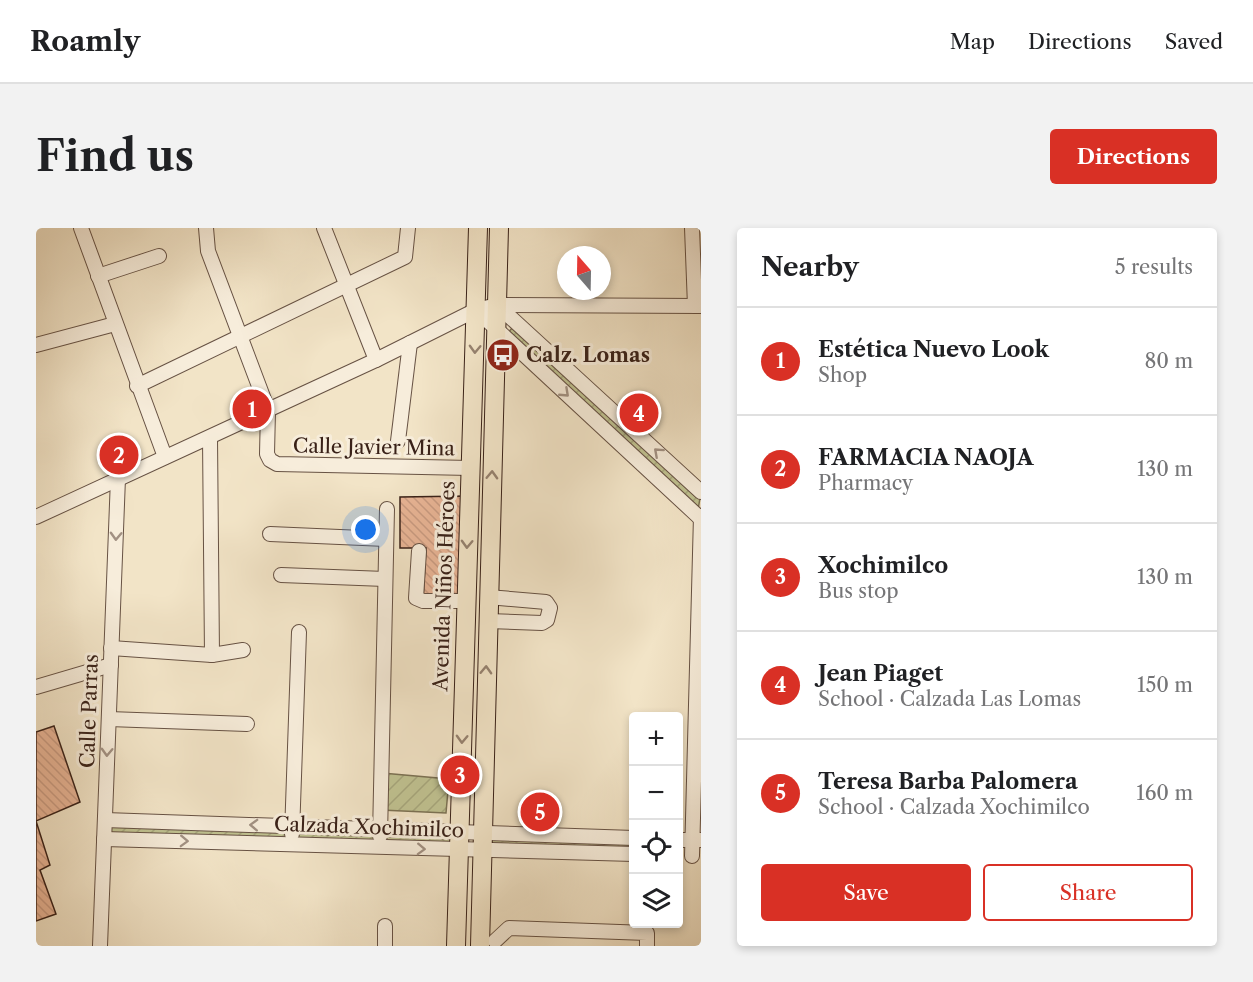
<!DOCTYPE html>
<meta charset="utf-8">
<style>
:root{--surface:#fff;--page:#f2f2f2;--text:#202124;--muted:#757577;--line:#e0e0e0;--accent:#d93025}
body{margin:0;font-family:"Libre Caslon Text",serif;background:var(--page);color:var(--text)}
.controls{position:absolute;right:18px;bottom:18px;display:grid;overflow:hidden;border-radius:6px;box-shadow:0 3px 9px #0003}
.controls button{width:54px;height:54px;display:grid;place-items:center;padding:0;border:0;border-bottom:2px solid var(--line);background:var(--surface);color:var(--text);font:30px sans-serif}
.compass{position:absolute;left:521px;top:18px;width:54px;height:54px;border-radius:50%;background:var(--surface);box-shadow:0 3px 9px #0003;rotate:340deg}
.you{position:absolute;left:330px;top:302px;width:21px;height:21px;margin:-15px;border:4px solid #fff;border-radius:50%;background:#1a73e8;box-shadow:0 0 0 9px #1a73e833}
.badge{display:grid;place-items:center;width:39px;height:39px;border-radius:50%;background:var(--accent);color:#fff;font-size:20px;font-weight:700}
.pin{position:absolute;translate:-50% -50%;border:3px solid #fff;box-shadow:0 2px 6px #0006}
.list{margin:0;padding:0;list-style:none}
h2{display:flex;justify-content:space-between;align-items:center;height:78px;margin:0;padding:0 24px;font-size:26px}
h2 small{font-size:20px;font-weight:400;color:var(--muted)}
.list li{display:grid;grid-template-columns:39px 1fr auto;gap:18px;align-items:center;box-sizing:border-box;height:108px;padding:0 24px;border-top:2px solid var(--line)}
.list b{display:block;font-size:22px;white-space:nowrap}
.list p{margin:0;font-size:20px;white-space:nowrap;color:var(--muted)}
.list em{font-size:20px;font-style:normal;color:var(--muted)}
.actions{display:flex;gap:12px;padding:18px 24px}
.actions a{flex:1;padding:14px 0;border:2px solid var(--accent);border-radius:6px;text-align:center;font-size:21px;color:var(--accent)}
.actions .main{background:var(--accent);color:#fff}
.icon{flex:none;width:33px;height:33px;fill:none;stroke:currentColor;stroke-width:2;stroke-linecap:round;stroke-linejoin:round}
.map{position:relative;flex:none;width:665px;height:718px;overflow:hidden;border-radius:6px}
header{display:flex;align-items:center;gap:36px;box-sizing:border-box;height:84px;padding:0 30px;background:var(--surface);border-bottom:2px solid var(--line)}
header strong{font-size:28px}
nav{display:flex;gap:33px;margin-inline-start:auto;font-size:21px}
.intro{display:flex;align-items:center;justify-content:space-between;box-sizing:border-box;height:144px;padding:0 36px}
h1{margin:0;font-size:42px}
.button{padding:15px 27px;border-radius:6px;background:var(--accent);color:#fff;font-size:21px;font-weight:700}
main{display:flex;gap:36px;padding:0 36px}
aside{flex:1;background:var(--surface);border-radius:6px;box-shadow:0 3px 9px #0003}
.map>svg:first-child{display:block}
</style>
<header>
<strong>Roamly</strong>
<nav><a>Map</a><a>Directions</a><a>Saved</a></nav>
</header>
<div class="intro"><h1>Find us</h1><a class="button">Directions</a></div>
<main>
<div class="map">
<svg width="665" height="718" viewBox="0 0 665 718">
<defs>
<pattern id="garden-furrows" width="10" height="10" patternUnits="userSpaceOnUse" patternTransform="scale(1.5)"><rect width="10" height="10" fill="#c0c291"/><path d="M-1 1l2-2M0 10L10 0M9 11l2-2" fill="none" stroke="#a6a67c"/></pattern>
<pattern id="building-back-hatch" width="6" height="6" patternUnits="userSpaceOnUse" patternTransform="scale(1.5)"><rect width="6" height="6" fill="#e8b495"/><path d="M-1 5l2 2M0 0l6 6M5-1l2 2" fill="none" stroke="#c89a80"/></pattern>
</defs>
<rect width="100%" height="100%" fill="#f2e4c7"/>
<filter id="stains"><feTurbulence type="fractalNoise" baseFrequency=".00333" numOctaves="4"/><feColorMatrix values="0 0 0 0 .2 0 0 0 0 .09 0 0 0 0 .02 0 0 0 .5 -.17"/></filter>
<radialGradient id="worn" r=".72"><stop offset=".6" stop-color="#630" stop-opacity="0"/><stop offset="1" stop-color="#630" stop-opacity=".3"/></radialGradient>
<!-- garden -->
<g fill="url(#garden-furrows)" stroke="#7c7254" stroke-width="1.5">
<path d="M478,98l187,166 -3,18 -194,-173z"/>
<path d="M346,545l67,6 -3,34 -65,-3z"/>
<path d="M75,594l341,14v9l-342,-9z"/>
<path d="M446,605l151,5v12l-147,-5z"/>
</g>
<!-- building -->
<g fill="url(#building-back-hatch)" stroke="#392118" stroke-width="1.5">
<path d="M431,268l-5,104h-39l3,-52h-26v-51z"/>
<path d="M18,498l26,76 -44,19v-89z"/>
<path d="M0,593l14,44 -10,5 16,44 -20,7z"/>
</g>
<g fill="none" stroke-linecap="round" stroke-linejoin="round">
<!-- minor casing -->
<g stroke="#675244" stroke-width="16">
<g id="minor">
<path d="M45,0l84,229"/>
<path d="M170,0l2,23 60,159 -1,44 3,6 7,4 193,4"/>
<path d="M288,0l52,132"/>
<path d="M656,0l3,78"/>
<path d="M62,48l61,-20"/>
<path d="M461,77l204,187"/>
<path d="M440,82l225,209"/>
<path d="M0,117l79,-21"/>
<path d="M101,158l268,-129 3,-29"/>
<path d="M174,210l2,217"/>
<path d="M362,213l12,-98"/>
<path d="M0,289l340,-157 100,-50 21,-5 204,1"/>
<path d="M234,306l116,5"/>
<path d="M383,323l-3,47 7,3h43"/>
<path d="M245,347l104,4"/>
<path d="M452,393l54,2 5,-3 3,-12 -4,-6 -58,-5"/>
<path d="M75,420l101,7 31,-5"/>
<path d="M0,459l75,-22"/>
<path d="M73,491l138,5"/>
<path d="M69,592l529,18"/>
<path d="M256,606l7,-202"/>
<path d="M344,608l7,-327"/>
<path d="M68,611l530,15"/>
<path d="M642,612h23"/>
<path d="M656,628l9,-340"/>
<path d="M459,713l14,-13 138,5v13"/>
<path d="M64,718l18,-468"/>
<path d="M349,718v-20"/>
</g>
</g>
<!-- major casing -->
<g stroke="#392118" stroke-width="20">
<g id="major">
<path d="M420,718l22,-718"/>
<path d="M444,718l19,-718"/>
</g>
</g>
<!-- minor -->
<use href="#minor" stroke="#f7eddb" stroke-width="14"/>
<!-- major -->
<use href="#major" stroke="#f2e4c7" stroke-width="18"/>
</g>
<!-- one-way arrows -->
<defs><path id="oneway-chevron" d="M-2-3.5L2.5 0L-2 3.5" fill="none" stroke-width="1.6" stroke-linecap="round" stroke-linejoin="round" transform="scale(1.5)"/></defs>
<g stroke="#968270">
<use href="#oneway-chevron" transform="translate(439 121) rotate(92)"/>
<use href="#oneway-chevron" transform="translate(456 247) rotate(-88)"/>
<use href="#oneway-chevron" transform="translate(431 316) rotate(92)"/>
<use href="#oneway-chevron" transform="translate(450 442) rotate(-88)"/>
<use href="#oneway-chevron" transform="translate(426 511) rotate(92)"/>
</g>
<g stroke="#a29183">
<use href="#oneway-chevron" transform="translate(529 165) rotate(43)"/>
<use href="#oneway-chevron" transform="translate(622 224) rotate(-138)"/>
<use href="#oneway-chevron" transform="translate(80 308) rotate(92)"/>
<use href="#oneway-chevron" transform="translate(71 524) rotate(92)"/>
<use href="#oneway-chevron" transform="translate(218 597) rotate(-178)"/>
<use href="#oneway-chevron" transform="translate(148 613) rotate(2)"/>
<use href="#oneway-chevron" transform="translate(385 621) rotate(2)"/>
</g>
<!-- icons -->
<defs>
<g id="bus-disc" transform="scale(1.725)"><circle r="9.5" fill="#8f2418" stroke="#f7eddb"/><path d="M-5-6H5V4H4V6H2V4H-2V6H-4V4H-5ZM-3.5-4V0h7V-4ZM-3.5 1.2v1.5H-2V1.2ZM2 1.2v1.5H3.5V1.2Z" fill="#fff"/></g>
</defs>
<g fill-rule="evenodd">
<use href="#bus-disc" x="467" y="127"/>
</g>
<g text-anchor="middle" dominant-baseline="central" stroke-width="6" stroke-linejoin="round" paint-order="stroke">
<!-- poi labels -->
<g font-size="20" font-weight="bold" fill="#392118" stroke="#f7eddb" text-anchor="start">
<text x="490" y="127">Calz. Lomas</text>
</g>
<!-- street labels -->
<g font-size="20" fill="#392118" stroke="#f7eddb">
<text transform="translate(338 219) rotate(1)">Calle Javier Mina</text>
<text transform="translate(408 358) rotate(-88)">Avenida Niños Héroes</text>
<text transform="translate(53 483) rotate(-88)">Calle Parras</text>
<text transform="translate(333 599) rotate(2)">Calzada Xochimilco</text>
</g>
</g>
<rect width="100%" height="100%" filter="url(#stains)"/>
<rect width="100%" height="100%" fill="url(#worn)"/>
</svg>
<div class="controls">
<button>+</button>
<button>−</button>
<button><svg class="icon" aria-label="locate" viewBox="0 0 24 24"><circle cx="12" cy="12" r="6"/><path d="M12 2v4M12 18v4M2 12h4M18 12h4"/></svg></button>
<button><svg class="icon" aria-label="layers" viewBox="0 0 24 24"><path d="M12 4l9 5-9 5-9-5zM3 14l9 5 9-5"/></svg></button>
</div>
<svg class="compass" viewBox="-18 -18 36 36"><path d="M0-13l5 13h-10z" fill="#e53935"/><path d="M0 13l5-13h-10z" fill="#757577"/></svg>
<div class="you"></div>
<div class="pin badge" style="left:216px;top:181px">1</div>
<div class="pin badge" style="left:83px;top:227px">2</div>
<div class="pin badge" style="left:424px;top:547px">3</div>
<div class="pin badge" style="left:603px;top:185px">4</div>
<div class="pin badge" style="left:504px;top:584px">5</div>
</div>
<aside>
<h2>Nearby<small>5 results</small></h2>
<ul class="list">
<li><span class="badge">1</span><div><b>Estética Nuevo Look</b><p>Shop</p></div><em>80 m</em></li>
<li><span class="badge">2</span><div><b>FARMACIA NAOJA</b><p>Pharmacy</p></div><em>130 m</em></li>
<li><span class="badge">3</span><div><b>Xochimilco</b><p>Bus stop</p></div><em>130 m</em></li>
<li><span class="badge">4</span><div><b>Jean Piaget</b><p>School · Calzada Las Lomas</p></div><em>150 m</em></li>
<li><span class="badge">5</span><div><b>Teresa Barba Palomera</b><p>School · Calzada Xochimilco</p></div><em>160 m</em></li>
</ul>
<div class="actions"><a class="main">Save</a><a>Share</a></div>
</aside>
</main>
